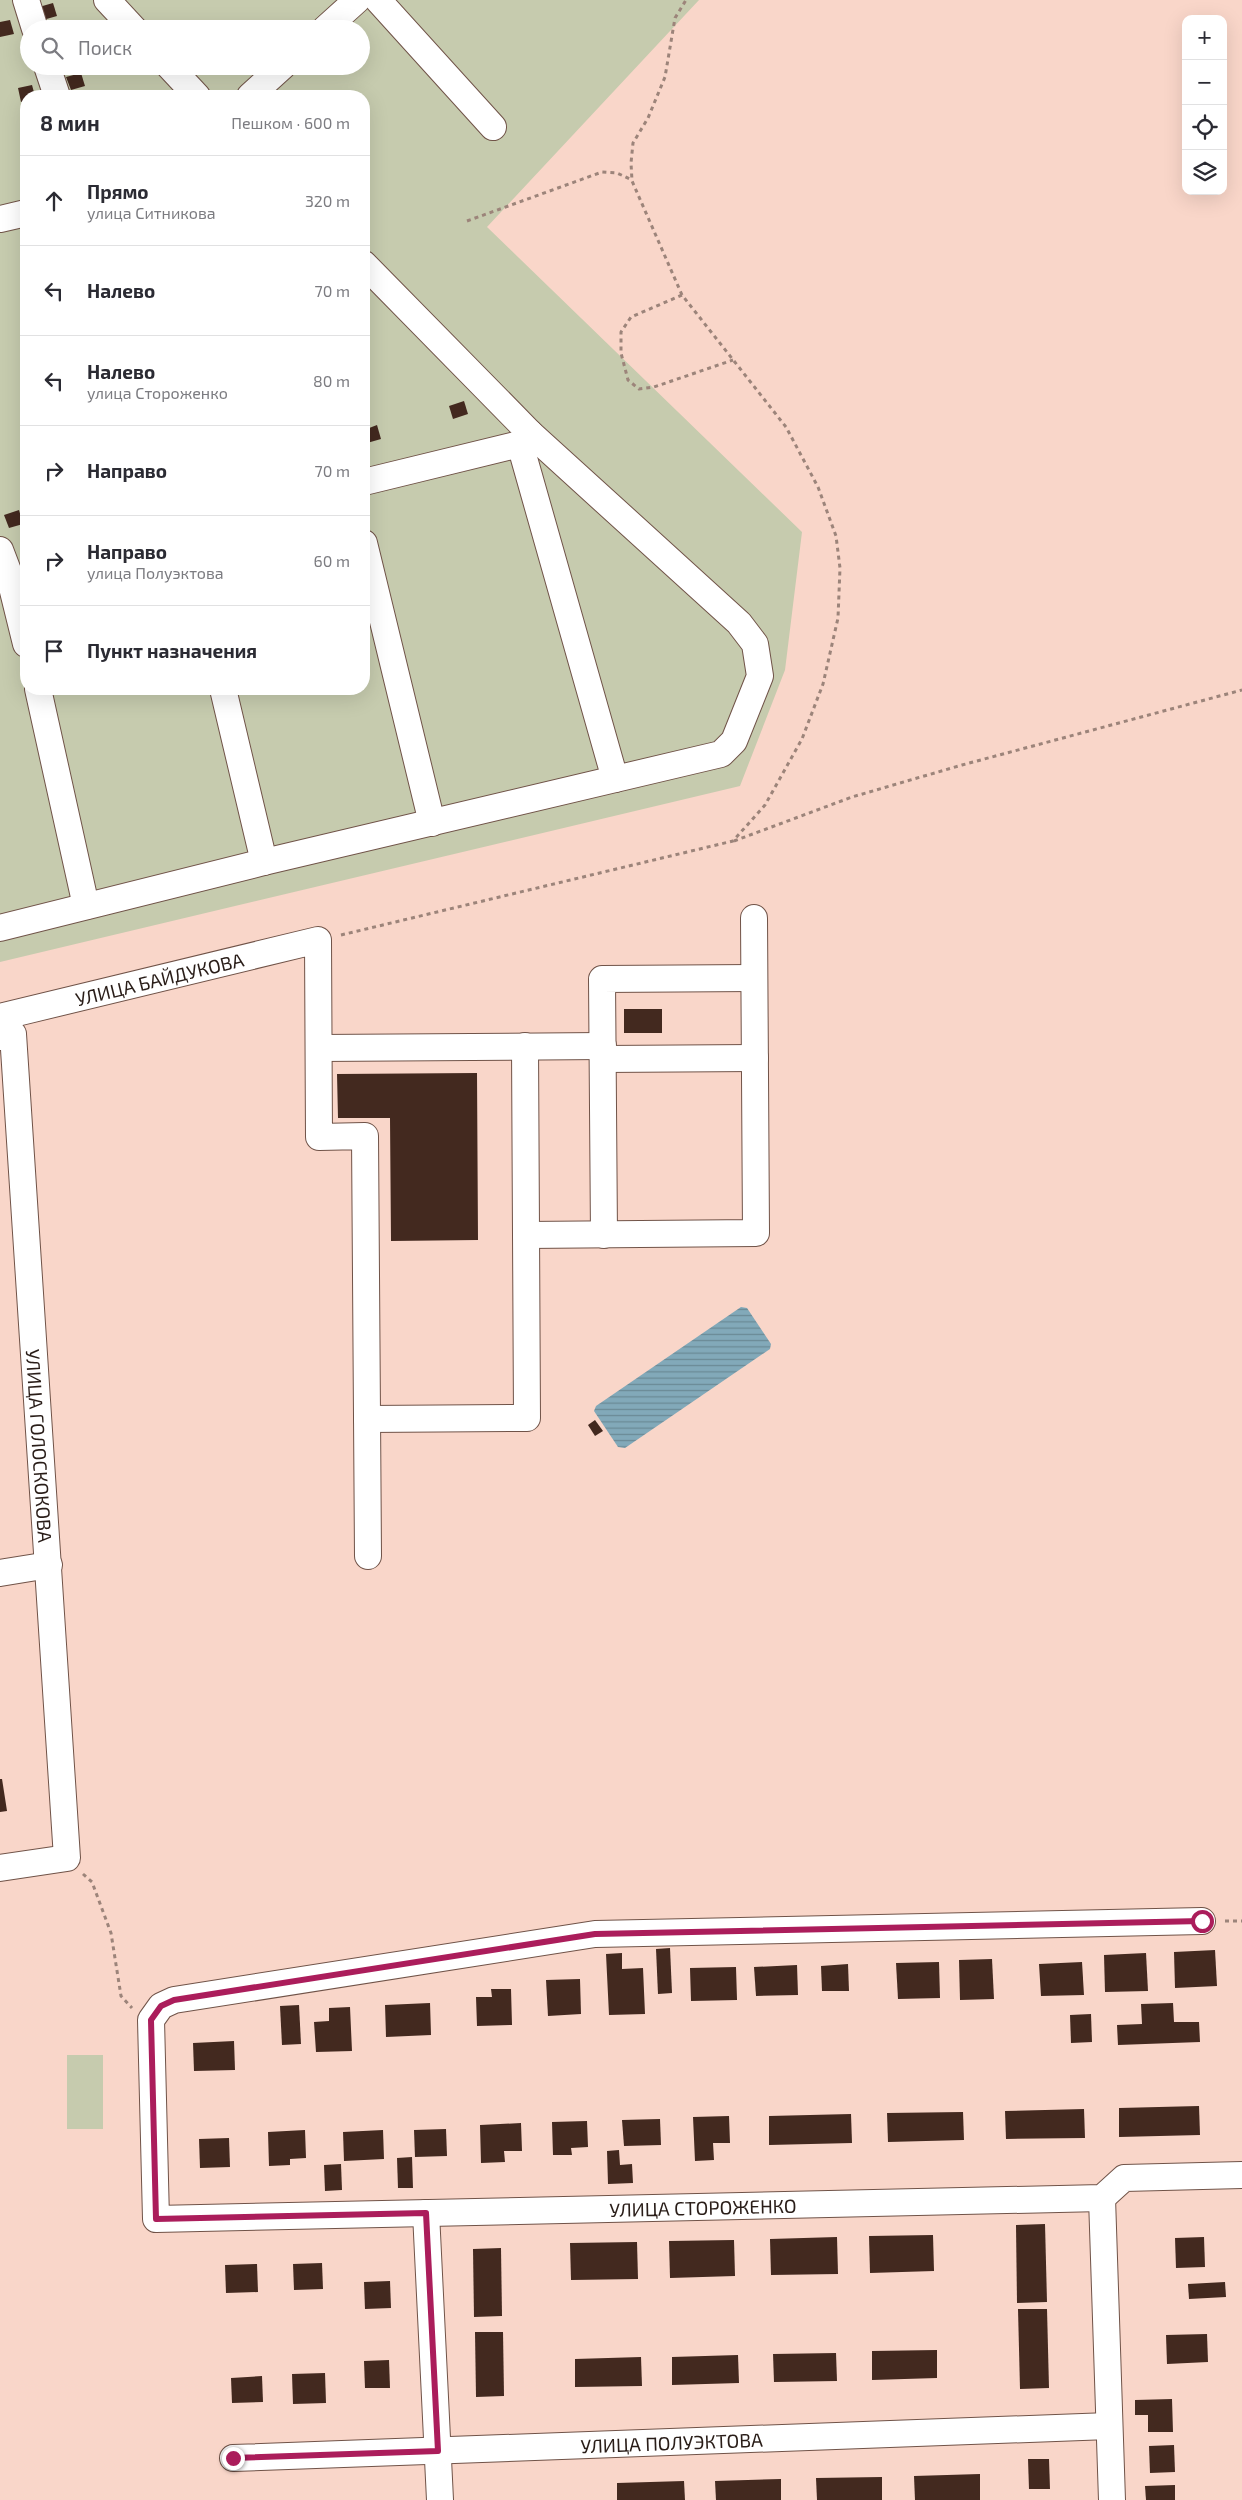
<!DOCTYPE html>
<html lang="ru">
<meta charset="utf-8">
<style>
:root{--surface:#fff;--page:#f2f2f3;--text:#2b2b33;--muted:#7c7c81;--line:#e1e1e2}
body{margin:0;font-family:"Exo 2",sans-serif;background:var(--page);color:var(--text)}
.controls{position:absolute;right:15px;top:15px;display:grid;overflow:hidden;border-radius:10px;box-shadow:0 5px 20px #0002}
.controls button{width:45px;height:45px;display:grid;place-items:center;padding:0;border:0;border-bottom:1px solid var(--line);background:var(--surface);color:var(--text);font:25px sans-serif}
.stop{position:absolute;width:15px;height:15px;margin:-11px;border:4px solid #ab1d5b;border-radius:50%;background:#fff}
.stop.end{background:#ab1d5b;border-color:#fff;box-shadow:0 1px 5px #0008}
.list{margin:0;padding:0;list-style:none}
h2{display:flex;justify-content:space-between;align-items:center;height:65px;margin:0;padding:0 20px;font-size:21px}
h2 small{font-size:16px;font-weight:400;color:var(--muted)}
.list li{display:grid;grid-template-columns:32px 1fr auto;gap:15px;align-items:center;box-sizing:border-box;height:90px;padding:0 20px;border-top:1px solid var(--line)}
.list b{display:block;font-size:19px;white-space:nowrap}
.list p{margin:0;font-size:16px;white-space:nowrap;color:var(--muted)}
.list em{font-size:16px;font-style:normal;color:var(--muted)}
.icon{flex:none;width:28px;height:28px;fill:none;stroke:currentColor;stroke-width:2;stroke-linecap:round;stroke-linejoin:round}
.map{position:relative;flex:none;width:1242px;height:2500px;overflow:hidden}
.search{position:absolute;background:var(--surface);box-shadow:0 5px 20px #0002;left:20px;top:20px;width:350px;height:55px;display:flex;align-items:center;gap:12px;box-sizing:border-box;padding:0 18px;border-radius:28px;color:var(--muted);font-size:19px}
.panel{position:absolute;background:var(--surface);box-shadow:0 5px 20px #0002;left:20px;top:90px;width:350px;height:605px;border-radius:20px}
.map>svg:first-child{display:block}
</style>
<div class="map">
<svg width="1242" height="2500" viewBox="0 0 1242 2500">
<defs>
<pattern id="water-rules" width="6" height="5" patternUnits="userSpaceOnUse" patternTransform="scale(1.25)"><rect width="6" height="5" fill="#82a9b9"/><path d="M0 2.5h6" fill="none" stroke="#6a8995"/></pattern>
</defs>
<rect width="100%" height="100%" fill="#f9d6c9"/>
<!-- green -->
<g fill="#c6cbae" fill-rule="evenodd">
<path d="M0,0h699l-212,227 315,305 -17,138 -45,116 -740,176zM29,29h332v37h-332zM26,96h338v593h-338z"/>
<rect x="67" y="2055" width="36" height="74"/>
</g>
<!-- water -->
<path fill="url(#water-rules)" d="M741,1307l6,1 24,36 -1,5 -145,99 -7,-1 -24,-36 2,-5z"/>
<!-- building -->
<g fill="#43291f">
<path d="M53,3l4,13 -14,4 -4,-13z"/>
<path d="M10,20l4,14 -14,3v-15z"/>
<path d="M81,73l4,13 -14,4 -5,-13z"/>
<path d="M32,85l3,11h-9v5l-5,1 -3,-14z"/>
<path d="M464,401l4,13 -15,5 -4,-13z"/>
<path d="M377,425l4,14 -14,4 -3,-13z"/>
<path d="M19,510l4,14 -14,4 -5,-13z"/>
<rect x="624" y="1009" width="38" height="24"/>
<path d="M477,1073l1,167 -87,1 -1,-123h-52l-1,-44z"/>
<path d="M595,1420l8,11 -8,5 -7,-11z"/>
<path d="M0,1779h2l5,32 -7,1z"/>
<path d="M670,1948l2,45 -14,1 -2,-45z"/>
<path d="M1215,1950l2,36 -42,2 -1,-36z"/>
<path d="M622,1953v16l21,-1 2,46 -36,1 -3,-61z"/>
<path d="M1146,1953l2,38 -43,1 -1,-37z"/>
<path d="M992,1959l2,40 -34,1 -1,-40z"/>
<path d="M939,1962l1,36 -42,1 -2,-36z"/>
<path d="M1082,1962l2,33 -43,1 -2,-32z"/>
<path d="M848,1964l1,27h-27l-1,-25z"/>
<path d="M797,1965l1,30 -42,1 -2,-29z"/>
<path d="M736,1967l1,33 -46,1 -1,-33z"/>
<path d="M580,1979l1,35 -33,2 -2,-36z"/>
<path d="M491,1989h20l1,36 -35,1 -1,-29h16z"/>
<path d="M430,2003l1,32 -45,2 -1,-32z"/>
<path d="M1173,2003l1,19h25l1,20 -82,3 -1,-20 25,-1 -1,-20z"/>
<path d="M299,2005l2,39 -19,1 -2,-39z"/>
<path d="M350,2007l2,44 -36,1 -2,-30 15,-1v-13z"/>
<path d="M1091,2014l1,28 -21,1 -1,-28z"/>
<path d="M234,2041l1,29 -41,1 -1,-28z"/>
<path d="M1199,2106l1,29 -81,2v-29z"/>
<path d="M1084,2109l1,29 -79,1 -1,-28z"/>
<path d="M963,2112l1,28 -76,2 -1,-29z"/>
<path d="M851,2114l1,29 -83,2v-29z"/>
<path d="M729,2116l1,27h-17l1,17 -19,1 -2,-44z"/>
<path d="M660,2119l1,26 -37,1 -2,-26z"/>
<path d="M587,2121l1,26 -17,1 1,7h-19l-1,-33z"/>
<path d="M521,2123l1,28h-18l1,11 -24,1 -1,-38z"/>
<path d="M446,2129l1,27 -32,1 -1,-27z"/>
<path d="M305,2130l1,28 -16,1v6l-21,1 -1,-34z"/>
<path d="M383,2130l1,29 -40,2 -1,-29z"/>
<path d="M229,2138l1,29 -30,1 -1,-29z"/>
<path d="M619,2150l1,15 12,-1 1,19 -25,1 -1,-33z"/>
<path d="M412,2157l1,31h-15l-1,-30z"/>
<path d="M341,2164l1,26 -17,1 -1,-26z"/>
<path d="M1045,2224l2,78 -30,1 -1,-78z"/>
<path d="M933,2235l1,36 -64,2 -1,-37z"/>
<path d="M837,2237l1,37 -67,1 -1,-36z"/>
<path d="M1204,2237l1,30 -29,1 -1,-30z"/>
<path d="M734,2240l1,36 -65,2 -1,-37z"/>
<path d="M637,2242l1,37 -67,1 -1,-37z"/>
<path d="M501,2248l1,68 -28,1 -1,-68z"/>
<path d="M322,2263l1,26 -29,1 -1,-26z"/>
<path d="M257,2264l1,28 -32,1 -1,-28z"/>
<path d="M390,2281l1,27 -26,1 -1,-27z"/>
<path d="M1225,2282l1,15 -37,2 -1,-15z"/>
<path d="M1018,2309h29l2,79 -29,1z"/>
<path d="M475,2332h28l1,64 -28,1z"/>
<path d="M1207,2334l1,28 -41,2 -1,-29z"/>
<path d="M937,2350v28l-65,2v-29z"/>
<path d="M836,2353l1,28 -63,1 -1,-28z"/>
<path d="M738,2355l1,28 -67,2v-28z"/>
<path d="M641,2357l1,29 -67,1v-28z"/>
<path d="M389,2360l1,28h-25l-1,-27z"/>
<path d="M325,2373l1,30 -33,1 -1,-30z"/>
<path d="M262,2376l1,26 -31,1 -1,-25z"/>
<path d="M1172,2399l1,33h-25v-17h-13v-15z"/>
<path d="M1174,2445l1,27 -25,1 -1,-27z"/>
<path d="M1028,2459h21l1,30h-21z"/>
<path d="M980,2474v26h-65l-1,-24z"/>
<path d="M882,2477v23h-65l-1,-22z"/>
<path d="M781,2479v21h-65l-1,-19z"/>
<path d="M684,2481l1,19h-68v-17z"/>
<path d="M1175,2485v15h-29l-1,-14z"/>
</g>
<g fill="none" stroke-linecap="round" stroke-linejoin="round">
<!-- minor casing -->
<g stroke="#705348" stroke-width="28">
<g id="minor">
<path d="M26,0l9,29"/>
<path d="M107,0l27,29"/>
<path d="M378,0l115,127"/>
<path d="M325,29l32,-29"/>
<path d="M47,66l10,30"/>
<path d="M169,66l28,30"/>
<path d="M250,96l33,-30"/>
<path d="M0,219l26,-6"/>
<path d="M520,444l95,335"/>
<path d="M364,482l156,-38 10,-11"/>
<path d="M364,543l68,280"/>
<path d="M0,550l8,21 18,73"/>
<path d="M38,689l48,217"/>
<path d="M223,689l41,173"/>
<path d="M0,928l264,-66 457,-108 13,-13 26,-65 -5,-32 -16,-21 -209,-190 -166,-169"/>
<path id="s1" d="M0,1017l318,-77 1,197 46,-1 3,420"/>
<path id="s2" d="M0,1037l13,-3 54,824 -67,10"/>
<path d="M319,1048l284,-2"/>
<path d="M603,1059l152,-1"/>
<path d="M526,1235l230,-2 -2,-315"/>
<path d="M604,1235l-2,-256 152,-1"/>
<path d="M367,1419l160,-1 -2,-372"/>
<path d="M0,1573l49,-8"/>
<path id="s3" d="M1202,1921l-607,13 -421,66 -13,6 -10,14 5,199 946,-21 22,-20 118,-3"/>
<path d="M1102,2198l10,302"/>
<path d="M426,2213l14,287"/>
<path id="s4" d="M233,2458l876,-32"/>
</g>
</g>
<!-- path -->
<g stroke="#9c847a" stroke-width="3" stroke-dasharray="4 4" stroke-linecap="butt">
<path d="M467,221l135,-49 15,1 15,7"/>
<path d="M682,295l-51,22 -10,15v21l7,27 11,9 15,-2 79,-27"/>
<path d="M734,841l118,-44 110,-32 280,-75"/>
<path d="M341,935l392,-94 32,-36 37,-66 21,-55 15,-66 2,-50 -4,-32 -18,-49 -32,-60 -104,-132 -50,-114 -1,-18 2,-20 15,-25 17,-41 10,-59 11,-18"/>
<path d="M83,1874l9,8 19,51 10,63 11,12"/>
<path d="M1225,1921h17"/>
</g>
<!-- minor -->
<use href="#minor" stroke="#fff" stroke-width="26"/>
</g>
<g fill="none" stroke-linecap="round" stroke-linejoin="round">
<!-- route -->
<path stroke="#ab1d5b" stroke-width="6" d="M233,2458l205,-7 -12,-238 -270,6 -5,-199 10,-14 13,-6 421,-66 607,-13"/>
</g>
<g text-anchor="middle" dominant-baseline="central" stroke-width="5" stroke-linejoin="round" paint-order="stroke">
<!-- street labels -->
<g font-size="19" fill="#291d18" stroke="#fff">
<text stroke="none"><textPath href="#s1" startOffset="164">УЛИЦА БАЙДУКОВА</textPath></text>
<text stroke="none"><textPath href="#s2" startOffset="426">УЛИЦА ГОЛОСКОКОВА</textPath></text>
<text stroke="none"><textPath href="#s3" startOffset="1811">УЛИЦА СТОРОЖЕНКО</textPath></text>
<text stroke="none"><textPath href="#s4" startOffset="439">УЛИЦА ПОЛУЭКТОВА</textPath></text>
</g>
</g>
</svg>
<div class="controls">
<button>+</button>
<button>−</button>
<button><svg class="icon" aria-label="locate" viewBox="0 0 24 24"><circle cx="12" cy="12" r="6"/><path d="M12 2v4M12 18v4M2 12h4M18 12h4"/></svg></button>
<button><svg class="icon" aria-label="layers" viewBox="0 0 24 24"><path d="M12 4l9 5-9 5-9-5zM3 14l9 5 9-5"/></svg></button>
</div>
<div class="stop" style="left:1202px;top:1921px"></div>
<div class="stop end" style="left:233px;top:2458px"></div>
<div class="search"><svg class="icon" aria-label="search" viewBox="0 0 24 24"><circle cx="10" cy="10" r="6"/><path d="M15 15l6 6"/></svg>Поиск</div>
<section class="panel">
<h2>8 мин<small>Пешком · 600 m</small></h2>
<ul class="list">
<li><svg class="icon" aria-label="ahead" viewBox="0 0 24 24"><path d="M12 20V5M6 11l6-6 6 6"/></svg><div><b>Прямо</b><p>улица Ситникова</p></div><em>320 m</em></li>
<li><svg class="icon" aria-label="left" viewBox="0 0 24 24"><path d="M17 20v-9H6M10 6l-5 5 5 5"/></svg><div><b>Налево</b></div><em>70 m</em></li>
<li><svg class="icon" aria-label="left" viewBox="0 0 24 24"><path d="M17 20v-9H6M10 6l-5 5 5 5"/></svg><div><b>Налево</b><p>улица Стороженко</p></div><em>80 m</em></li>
<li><svg class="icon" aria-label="right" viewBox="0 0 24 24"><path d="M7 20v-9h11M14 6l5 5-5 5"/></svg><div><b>Направо</b></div><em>70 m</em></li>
<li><svg class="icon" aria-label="right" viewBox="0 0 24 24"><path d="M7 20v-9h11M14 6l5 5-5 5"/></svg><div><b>Направо</b><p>улица Полуэктова</p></div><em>60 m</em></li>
<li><svg class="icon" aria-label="arrive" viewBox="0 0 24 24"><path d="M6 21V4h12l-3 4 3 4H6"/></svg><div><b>Пункт назначения</b></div></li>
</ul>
</section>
</div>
